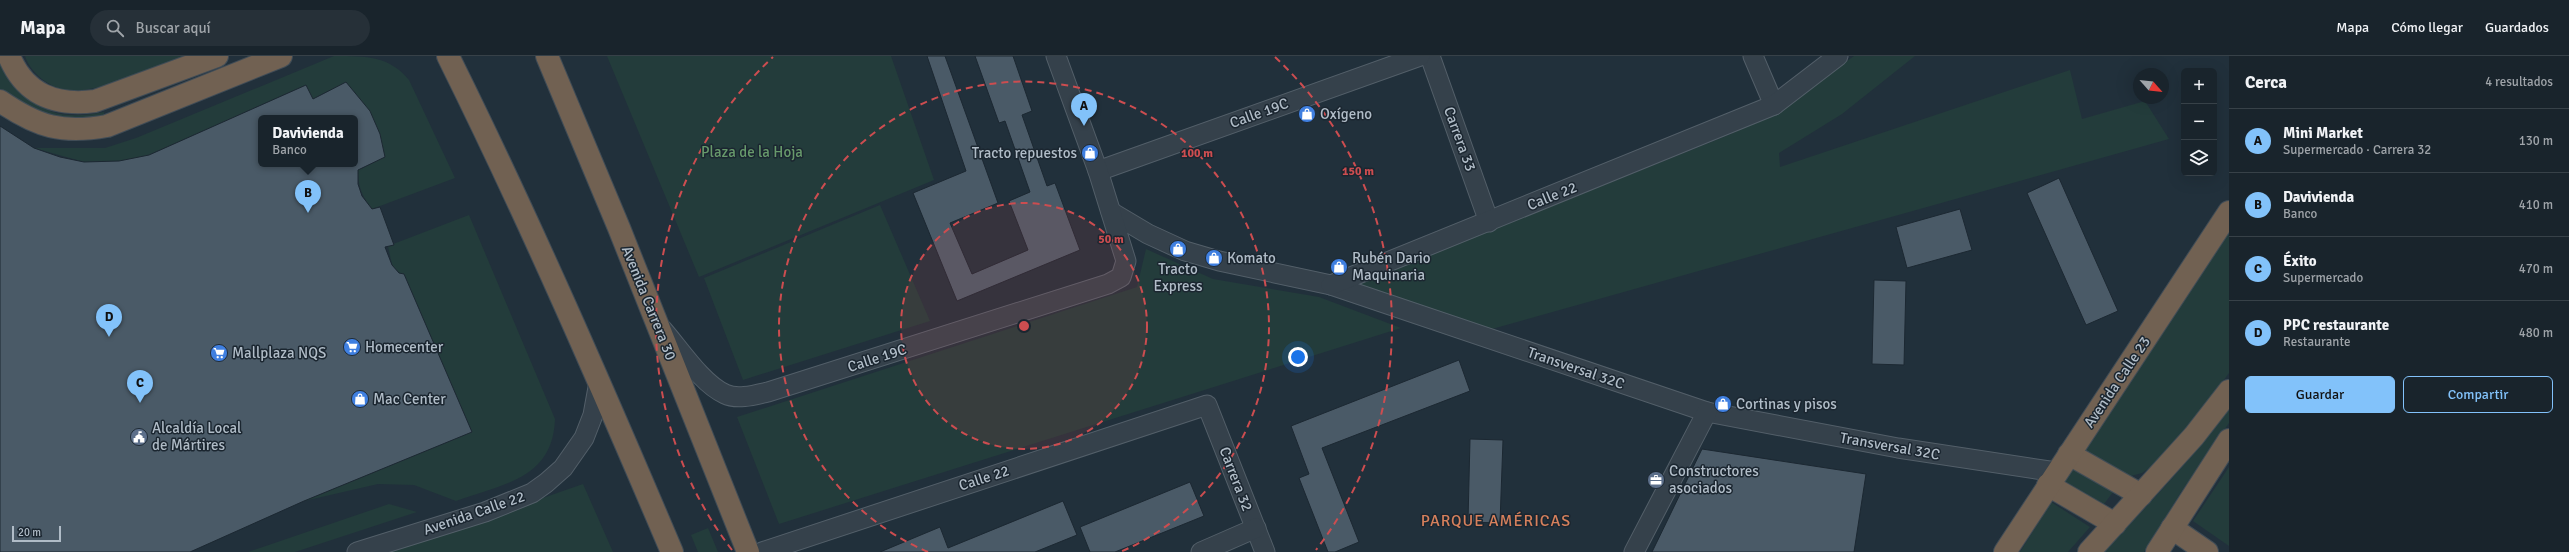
<!DOCTYPE html>
<html lang="es">
<meta charset="utf-8">
<style>
:root{--surface:#19242c;--page:#263038;--text:#f1f3f6;--muted:#9fa4a9;--line:#374148;--accent:#82c2fa}
body{margin:0;font-family:Signika,sans-serif;background:var(--page);color:var(--text)}
.controls{position:absolute;right:12px;top:12px;display:grid;overflow:hidden;border-radius:6px;box-shadow:0 4px 16px #0002}
.controls button{width:36px;height:36px;display:grid;place-items:center;padding:0;border:0;border-bottom:1px solid var(--line);background:var(--surface);color:var(--text);font:20px sans-serif}
.compass{position:absolute;left:2133px;top:12px;width:36px;height:36px;border-radius:50%;background:var(--surface);box-shadow:0 4px 16px #0002;rotate:117deg}
.scale{position:absolute;left:12px;bottom:10px;width:49px;box-sizing:border-box;padding-left:4px;border:2px solid #b0bcc7;border-top:0;font-size:11px;line-height:14px;white-space:nowrap;color:#b0bcc7;-webkit-text-stroke:3px #1b2630;paint-order:stroke}
.you{position:absolute;left:1298px;top:301px;width:14px;height:14px;margin:-10px;border:3px solid #fff;border-radius:50%;background:#1a73e8;box-shadow:0 0 0 6px #1a73e833}
.badge{display:grid;place-items:center;width:26px;height:26px;border-radius:50%;background:var(--accent);color:#111;font-size:13px;font-weight:700}
.pin{position:absolute;translate:-50% -33px;filter:drop-shadow(0 1px 2px #0008)}
.pin::after{content:'';position:absolute;top:21px;width:14px;height:12px;background:inherit;clip-path:polygon(0 0,100% 0,50% 100%)}
.popup{position:absolute;left:258px;top:59px;width:100px;height:52px;box-sizing:border-box;display:grid;place-content:center;border-radius:6px;background:var(--surface);filter:drop-shadow(0 1px 3px #0005);font-size:13px;white-space:nowrap;color:var(--muted)}
.popup b{font-size:15px;color:var(--text)}
.popup::after{content:'';position:absolute;left:50%;top:100%;margin-left:-8px;border:8px solid transparent;border-top-color:var(--surface)}
.list{margin:0;padding:0;list-style:none}
h2{display:flex;justify-content:space-between;align-items:center;height:52px;margin:0;padding:0 16px;font-size:17px}
h2 small{font-size:13px;font-weight:400;color:var(--muted)}
.list li{display:grid;grid-template-columns:26px 1fr auto;gap:12px;align-items:center;box-sizing:border-box;height:64px;padding:0 16px;border-top:1px solid var(--line)}
.list b{display:block;font-size:15px;white-space:nowrap}
.list p{margin:0;font-size:13px;white-space:nowrap;color:var(--muted)}
.list em{font-size:13px;font-style:normal;color:var(--muted)}
.actions{display:flex;gap:8px;padding:12px 16px}
.actions a{flex:1;padding:9px 0;border:1px solid var(--accent);border-radius:6px;text-align:center;font-size:14px;color:var(--accent)}
.actions .main{background:var(--accent);color:#111}
.icon{flex:none;width:22px;height:22px;fill:none;stroke:currentColor;stroke-width:2;stroke-linecap:round;stroke-linejoin:round}
.map{position:relative;flex:none;width:2229px;height:496px;overflow:hidden}
header{display:flex;align-items:center;gap:24px;box-sizing:border-box;height:56px;padding:0 20px;background:var(--surface);border-bottom:1px solid var(--line)}
header strong{font-size:19px}
nav{display:flex;gap:22px;margin-inline-start:auto;font-size:14px}
.search{width:280px;height:36px;background:var(--page);display:flex;align-items:center;gap:10px;box-sizing:border-box;padding:0 14px;border-radius:22px;color:var(--muted);font-size:15px}
main{display:flex}
aside{flex:1;background:var(--surface)}
.map>svg:first-child{display:block}
</style>
<header>
<strong>Mapa</strong>
<div class="search"><svg class="icon" aria-label="search" viewBox="0 0 24 24"><circle cx="10" cy="10" r="6"/><path d="M15 15l6 6"/></svg>Buscar aquí</div>
<nav><a>Mapa</a><a>Cómo llegar</a><a>Guardados</a></nav>
</header>
<main>
<div class="map">
<svg width="2229" height="496" viewBox="0 0 2229 496">
<rect width="100%" height="100%" fill="#21303b"/>
<!-- green -->
<g fill="#233c3b">
<path d="M25,0h162c-33,11 -79,33 -112,35 -20,1 -44,-16 -50,-35z"/>
<path d="M334,0c33,0 55,0 75,24l46,98 -83,31c-10,-13 -14,-22 -14,-39l27,-13c-7,-33 -17,-49 -39,-75l-33,17 -7,-14 -157,70 -30,6 -35,1 -50,-14h71l31,-10z"/>
<path d="M607,0h284l43,124 -235,97z"/>
<path d="M1854,0h61l-73,58 -63,39 1,14 290,-97 12,49 63,-18 24,38 -677,190 -134,-45 373,-150 46,-23z"/>
<path d="M0,7c30,43 50,60 104,49v6l-50,2 -54,-29z"/>
<path d="M880,149l50,116 -187,59 -39,-102z"/>
<path d="M469,159l86,204c-2,60 -52,65 -99,82l-42,-16 -36,-1 -74,17 168,-69 -68,-158 -5,-1 -7,-8 -4,-19z"/>
<path d="M2229,175v142l-40,54 -34,37 -13,9 -11,3 -20,-6 -29,-17z"/>
<path d="M1146,193l67,30 106,18 82,31 -622,196 -42,-107 400,-130z"/>
<path d="M2229,352v15l-48,69 -37,60h-41c45,-46 88,-92 126,-144z"/>
<path d="M2229,411v79l-36,-25z"/>
<path d="M2072,412l41,24 -9,12 -41,-23z"/>
<path d="M583,428l30,68h-225z"/>
<path d="M2051,446l39,25 -22,25h-48z"/>
<path d="M389,448l28,8 -122,40h-47z"/>
<path d="M708,472l10,24h-20l-7,-17z"/>
</g>
<!-- building -->
<g fill="#4a5a67" stroke="#1c2832" fill-rule="evenodd">
<path d="M927,0h18l53,147 -48,20 22,51 56,-24 -19,-49 21,-9 -25,-71 -6,2 -24,-67h38l19,55 -10,4 25,71 8,-3 25,67 -123,51 -44,-108 53,-22z"/>
<path d="M346,26l24,29 10,23 5,23 -27,13v14l4,12 10,13 8,-2 14,38 -9,2 7,18 7,8 5,1 68,158 -168,69 -114,51h-190v-426l34,22 26,9 24,5 35,-1 30,-6 157,-70 7,14zM261,62h94v46h-94z"/>
<path d="M2059,122l59,133 -32,14 -59,-132z"/>
<path d="M1960,153l12,41 -65,18 -11,-41z"/>
<path d="M1874,224l32,1 -2,84 -32,-1z"/>
<path d="M1459,304l11,31 -148,57 37,94 -24,10h-7l-29,-74 10,-4 -18,-48z"/>
<path d="M1470,383l33,1 -3,83 -32,-1z"/>
<path d="M1702,393l164,25 -12,78h-202z"/>
<path d="M1190,426l14,34 -89,36h-25l-10,-25z"/>
<path d="M1063,445l14,34 -42,17h-155l60,-25 8,21z"/>
</g>
<g fill="none" stroke-linecap="round" stroke-linejoin="round">
<!-- minor casing -->
<g stroke="#535f69" stroke-width="21">
<g id="minor">
<path d="M1430,0l59,166"/>
<path d="M1753,0l21,49"/>
<path d="M1098,115l322,-115"/>
<path d="M1111,156l37,22 37,17 34,10 112,24 376,127 191,36 158,24"/>
<path d="M1331,229l443,-180 64,-49"/>
<path d="M662,273c17,19 40,55 63,65 12,6 30,1 43,-2l340,-108 13,-7 5,-16 -28,-90 -42,-115"/>
<path d="M357,496l128,-40 47,-19 14,-10 17,-15 21,-30 9,-23 6,-33"/>
<path d="M762,496l445,-147 58,147"/>
<path d="M1201,496l55,-24"/>
<path d="M1634,496l73,-140"/>
</g>
</g>
<!-- highway casing -->
<g stroke="#404c56" stroke-width="24">
<g id="highway">
<path d="M9,0c16,39 47,50 86,45l122,-45"/>
<path d="M448,0c81,163 153,329 224,496"/>
<path d="M547,0l72,172 129,324"/>
<path d="M0,45c38,26 62,33 107,25l174,-70"/>
<path d="M2069,398l72,41"/>
<path d="M2048,429l67,39"/>
<path d="M2172,472l35,24"/>
<path d="M2005,496l224,-340"/>
<path d="M2089,496l105,-116 35,-45"/>
<path d="M2157,496l72,-112"/>
</g>
</g>
<!-- minor -->
<use href="#minor" stroke="#35414b" stroke-width="19"/>
<!-- highway -->
<use href="#highway" stroke="#716152" stroke-width="22"/>
</g>
<!-- distance rings -->
<circle cx="1024" cy="270" r="123" fill="#cc4d50" fill-opacity=".12"/>
<g fill="none" stroke="#cc4d50" stroke-width="2" stroke-dasharray="7 5">
<circle cx="1024" cy="270" r="123"/>
<path d="M928 496A245 245 0 1 1 1120 496"/>
<path d="M732 494A368 368 0 0 1 773 1M1275 1A368 368 0 0 1 1316 494"/>
</g>
<!-- icons -->
<defs>
<g id="shop-disc" transform="scale(0.9)"><circle r="9.5" fill="#3f7fe0" stroke="#1b2630"/><path d="M-5-2.5h2.3a2.7 3.5 0 0 1 5.4 0H5L5.5 6h-11ZM-1.5-2.5h3a1.5 2.3 0 0 0-3 0Z" fill="#fff"/></g>
<g id="supermarket-disc" transform="scale(0.9)"><circle r="9.5" fill="#3f7fe0" stroke="#1b2630"/><path d="M-6-5.5h2.5l.6 2H6L4.5 2H-2.5L-4.4-4H-6ZM-1.5 3.2a1.3 1.3 0 1 0 .1 0ZM3 3.2a1.3 1.3 0 1 0 .1 0Z" fill="#fff"/></g>
<g id="civic-disc" transform="scale(0.9)"><circle r="9.5" fill="#5c6f8a" stroke="#1b2630"/><path d="M-.6-6.5H3V-4.5H.6V-3L4-1V1h2V6H-6V1h2V-1L-.6-3ZM-1.2 2.5V6h2.4V2.5Z" fill="#fff"/></g>
<g id="office-disc" transform="scale(0.9)"><circle r="9.5" fill="#5c6f8a" stroke="#1b2630"/><path d="M-6-3h4V-5.5h4V-3h4V5H-6ZM-1-4.5V-3h2v-1.5ZM-6 0V1H6V0Z" fill="#fff"/></g>
</defs>
<g fill-rule="evenodd">
<use href="#shop-disc" x="1307" y="58"/>
<use href="#shop-disc" x="1090" y="97"/>
<use href="#shop-disc" x="1178" y="193"/>
<use href="#shop-disc" x="1214" y="202"/>
<use href="#shop-disc" x="1339" y="211"/>
<use href="#supermarket-disc" x="352" y="291"/>
<use href="#supermarket-disc" x="219" y="297"/>
<use href="#shop-disc" x="360" y="343"/>
<use href="#shop-disc" x="1723" y="348"/>
<use href="#civic-disc" x="139" y="381"/>
<use href="#office-disc" x="1656" y="424"/>
</g>
<g text-anchor="middle" dominant-baseline="central" stroke-width="3" stroke-linejoin="round" paint-order="stroke">
<!-- street labels -->
<g font-size="15" fill="#b0bcc7" stroke="#1b2630">
<text transform="translate(1259 57) rotate(-20)">Calle 19C</text>
<text transform="translate(1460 83) rotate(70)">Carrera 33</text>
<text transform="translate(1552 140) rotate(-22)">Calle 22</text>
<text transform="translate(649 247) rotate(68)">Avenida Carrera 30</text>
<text transform="translate(877 302) rotate(-18)">Calle 19C</text>
<text transform="translate(1576 312) rotate(19)">Transversal 32C</text>
<text transform="translate(2117 326) rotate(-56)">Avenida Calle 23</text>
<text transform="translate(1890 390) rotate(10)">Transversal 32C</text>
<text transform="translate(984 422) rotate(-18)">Calle 22</text>
<text transform="translate(1236 423) rotate(69)">Carrera 32</text>
<text transform="translate(474 457) rotate(-19)">Avenida Calle 22</text>
</g>
<!-- poi labels -->
<g font-size="15" fill="#b0bcc7" stroke="#1b2630" text-anchor="start">
<text x="1320" y="58">Oxígeno</text>
<text x="1077" y="97" text-anchor="end">Tracto repuestos</text>
<text x="1227" y="202">Komato</text>
<text x="1352" y="202">Rubén Dario<tspan x="1352" dy="17">Maquinaria</tspan></text>
<text x="1178" y="213" text-anchor="middle">Tracto<tspan x="1178" dy="17">Express</tspan></text>
<text x="365" y="291">Homecenter</text>
<text x="232" y="297">Mallplaza NQS</text>
<text x="373" y="343">Mac Center</text>
<text x="1736" y="348">Cortinas y pisos</text>
<text x="152" y="372">Alcaldía Local<tspan x="152" dy="17">de Mártires</tspan></text>
<text x="1669" y="415">Constructores<tspan x="1669" dy="17">asociados</tspan></text>
</g>
<!-- park labels -->
<g font-size="15" fill="#67996b" stroke="#1b2630">
<text x="752" y="96">Plaza de la Hoja</text>
</g>
<!-- neighbourhood labels -->
<g font-size="16" letter-spacing="1" fill="#d6805c" stroke="#1b2630">
<text x="1496" y="465">PARQUE AMÉRICAS</text>
</g>
</g>
<circle cx="1024" cy="270" r="6" fill="#cc4d50" stroke="#1b2630" stroke-width="2"/>
<g font-size="12" text-anchor="middle" font-weight="bold" fill="#cc4d50" stroke="#1b2630" stroke-width="3" stroke-linejoin="round" paint-order="stroke">
<text x="1197" y="101">100 m</text>
<text x="1358" y="119">150 m</text>
<text x="1111" y="187">50 m</text>
</g>
</svg>
<div class="controls">
<button>+</button>
<button>−</button>
<button><svg class="icon" aria-label="layers" viewBox="0 0 24 24"><path d="M12 4l9 5-9 5-9-5zM3 14l9 5 9-5"/></svg></button>
</div>
<svg class="compass" viewBox="-18 -18 36 36"><path d="M0-13l5 13h-10z" fill="#e53935"/><path d="M0 13l5-13h-10z" fill="#9fa4a9"/></svg>
<div class="scale">20 m</div>
<div class="you"></div>
<div class="pin badge" style="left:1084px;top:70px">A</div>
<div class="pin badge" style="left:308px;top:157px">B</div>
<div class="popup"><b>Davivienda</b>Banco</div>
<div class="pin badge" style="left:140px;top:347px">C</div>
<div class="pin badge" style="left:109px;top:281px">D</div>
</div>
<aside>
<h2>Cerca<small>4 resultados</small></h2>
<ul class="list">
<li><span class="badge">A</span><div><b>Mini Market</b><p>Supermercado · Carrera 32</p></div><em>130 m</em></li>
<li><span class="badge">B</span><div><b>Davivienda</b><p>Banco</p></div><em>410 m</em></li>
<li><span class="badge">C</span><div><b>Éxito</b><p>Supermercado</p></div><em>470 m</em></li>
<li><span class="badge">D</span><div><b>PPC restaurante</b><p>Restaurante</p></div><em>480 m</em></li>
</ul>
<div class="actions"><a class="main">Guardar</a><a>Compartir</a></div>
</aside>
</main>
